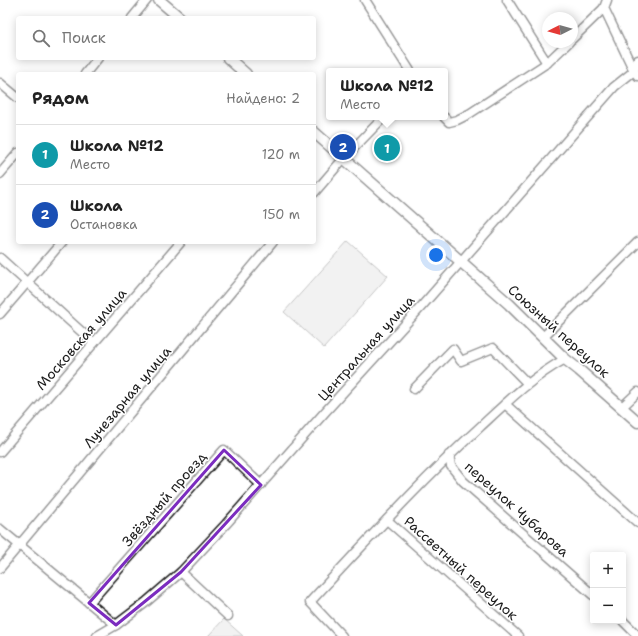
<!DOCTYPE html>
<html lang="ru">
<meta charset="utf-8">
<style>
:root{--surface:#fff;--page:#f2f2f2;--text:#222;--muted:#767676;--line:#e0e0e0;--accent:#1a73e8}
body{margin:0;font-family:"Shantell Sans",sans-serif;background:var(--page);color:var(--text)}
.controls{position:absolute;right:12px;bottom:12px;display:grid;overflow:hidden;border-radius:4px;box-shadow:0 2px 10px #0003}
.controls button{width:36px;height:36px;display:grid;place-items:center;padding:0;border:0;border-bottom:1px solid var(--line);background:var(--surface);color:var(--text);font:20px sans-serif}
.compass{position:absolute;left:542px;top:12px;width:36px;height:36px;border-radius:50%;background:var(--surface);box-shadow:0 2px 10px #0003;rotate:264deg}
.you{position:absolute;left:436px;top:255px;width:14px;height:14px;margin:-10px;border:3px solid #fff;border-radius:50%;background:#1a73e8;box-shadow:0 0 0 6px #1a73e833}
.badge{display:grid;place-items:center;width:26px;height:26px;border-radius:50%;background:var(--accent);color:#fff;font-size:13px;font-weight:700}
.pin{position:absolute;translate:-50% -50%;border:2px solid #fff;box-shadow:0 1px 4px #0006}
.popup{position:absolute;left:326px;top:68px;width:122px;height:52px;box-sizing:border-box;display:grid;place-content:center;border-radius:4px;background:var(--surface);filter:drop-shadow(0 1px 3px #0005);font-size:13px;white-space:nowrap;color:var(--muted)}
.popup b{font-size:15px;color:var(--text)}
.popup::after{content:'';position:absolute;left:50%;top:100%;margin-left:-8px;border:8px solid transparent;border-top-color:var(--surface)}
.list{margin:0;padding:0;list-style:none}
h2{display:flex;justify-content:space-between;align-items:center;height:52px;margin:0;padding:0 16px;font-size:17px}
h2 small{font-size:13px;font-weight:400;color:var(--muted)}
.list li{display:grid;grid-template-columns:26px 1fr auto;gap:12px;align-items:center;box-sizing:border-box;height:60px;padding:0 16px;border-top:1px solid var(--line)}
.list b{display:block;font-size:15px;white-space:nowrap}
.list p{margin:0;font-size:13px;white-space:nowrap;color:var(--muted)}
.list em{font-size:13px;font-style:normal;color:var(--muted)}
.icon{flex:none;width:22px;height:22px;fill:none;stroke:currentColor;stroke-width:2;stroke-linecap:round;stroke-linejoin:round}
.map{position:relative;flex:none;width:638px;height:636px;overflow:hidden}
.search{position:absolute;background:var(--surface);box-shadow:0 2px 10px #0003;left:16px;top:16px;width:300px;height:44px;display:flex;align-items:center;gap:10px;box-sizing:border-box;padding:0 14px;border-radius:4px;color:var(--muted);font-size:15px}
.panel{position:absolute;background:var(--surface);box-shadow:0 2px 10px #0003;left:16px;top:72px;width:300px;height:172px;border-radius:4px}
.map>svg:first-child{display:block}
</style>
<div class="map">
<svg width="638" height="636" viewBox="0 0 638 636">
<rect width="100%" height="100%" fill="#fff"/>
<filter id="ink" filterUnits="userSpaceOnUse"><feTurbulence type="fractalNoise" baseFrequency=".025" numOctaves="2"/><feDisplacementMap in="SourceGraphic" scale="8" xChannelSelector="R" yChannelSelector="G"/><feConvolveMatrix kernelMatrix="1 2 1 2 8 2 1 2 1" color-interpolation-filters="sRGB"/></filter>
<g filter="url(#ink)">
<!-- green -->
<g fill="#e2e2e2" stroke="#7f7f7f">
<path d="M348,241l40,35 -64,72 -40,-36z"/>
<path d="M224,619l19,17h-35z"/>
</g>
<g fill="none" stroke-linecap="round" stroke-linejoin="round">
<!-- minor casing -->
<g stroke="#1c1c1c" stroke-width="11">
<g id="minor">
<path d="M365,0l45,71"/>
<path d="M507,0l40,63"/>
<path d="M604,8l30,63 4,5"/>
<path d="M132,18l15,-18"/>
<path d="M572,39l32,-31 3,-8"/>
<path d="M85,74l13,-16"/>
<path d="M0,83l18,15"/>
<path d="M444,117l5,5 8,-2 12,-6 78,-51 22,-21"/>
<path d="M0,174l18,-21"/>
<path d="M314,193l30,-35 40,-41"/>
<path d="M0,258l94,85"/>
<path d="M0,314l62,-72"/>
<path d="M543,337l95,-95"/>
<path d="M414,389l39,-40 8,12 32,-13 34,35"/>
<path d="M505,404l133,119"/>
<path d="M622,407l16,-15"/>
<path d="M0,452l181,-210"/>
<path d="M449,455l2,11 12,15 130,114"/>
<path d="M387,520l131,116"/>
<path d="M0,529l116,96"/>
<path d="M0,568l273,-326"/>
<path d="M181,572l47,44"/>
<path d="M89,603l135,-153 37,35"/>
<path d="M623,621l15,15"/>
<path d="M97,636l19,-11 29,-22 36,-31 45,-48 99,-112 96,-105 193,-220 20,-16 4,-11"/>
<path d="M342,636l-32,-34c56,-60 110,-120 170,-175 28,-26 51,-49 85,-68"/>
</g>
</g>
<!-- tertiary casing -->
<g stroke="#1c1c1c" stroke-width="13">
<g id="tertiary">
<path d="M159,0l21,18"/>
<path d="M228,58l18,16"/>
<path d="M314,132l195,172 56,55 14,11 59,52"/>
</g>
</g>
<!-- minor -->
<use href="#minor" stroke="#fff" stroke-width="8"/>
<!-- tertiary -->
<use href="#tertiary" stroke="#fff" stroke-width="10"/>
</g>
</g>
<!-- marked area -->
<path d="M0 0H638V636H0ZM224,450l37,35 -80,87 -65,53 -27,-22z" fill="#fff" fill-opacity=".55" fill-rule="evenodd"/>
<path fill="none" stroke="#7b2cbf" stroke-width="3" stroke-linejoin="round" d="M224,450l37,35 -80,87 -65,53 -27,-22z"/>
<g text-anchor="middle" dominant-baseline="central" stroke-width="3" stroke-linejoin="round" paint-order="stroke">
<!-- street labels -->
<g font-size="14" fill="#1c1c1c" stroke="#fff">
<text transform="translate(559 331) rotate(42)">Союзный переулок</text>
<text transform="translate(81 339) rotate(-49)">Московская улица</text>
<text transform="translate(366 348) rotate(-48)">Центральная улица</text>
<text transform="translate(127 397) rotate(-50)">Лучезарная улица</text>
<text transform="translate(164 499) rotate(-49)">Звёздный проезд</text>
<text transform="translate(517 509) rotate(42)">переулок Чубарова</text>
<text transform="translate(461 568) rotate(42)">Рассветный переулок</text>
</g>
</g>
</svg>
<div class="controls">
<button>+</button>
<button>−</button>
</div>
<svg class="compass" viewBox="-18 -18 36 36"><path d="M0-13l5 13h-10z" fill="#e53935"/><path d="M0 13l5-13h-10z" fill="#767676"/></svg>
<div class="you"></div>
<div class="pin badge" style="left:387px;top:148px;background:#0f9aa8">1</div>
<div class="popup"><b>Школа №12</b>Место</div>
<div class="pin badge" style="left:343px;top:147px;background:#1a4fb4">2</div>
<div class="search"><svg class="icon" aria-label="search" viewBox="0 0 24 24"><circle cx="10" cy="10" r="6"/><path d="M15 15l6 6"/></svg>Поиск</div>
<section class="panel">
<h2>Рядом<small>Найдено: 2</small></h2>
<ul class="list">
<li><span class="badge" style="background:#0f9aa8">1</span><div><b>Школа №12</b><p>Место</p></div><em>120 m</em></li>
<li><span class="badge" style="background:#1a4fb4">2</span><div><b>Школа</b><p>Остановка</p></div><em>150 m</em></li>
</ul>
</section>
</div>
